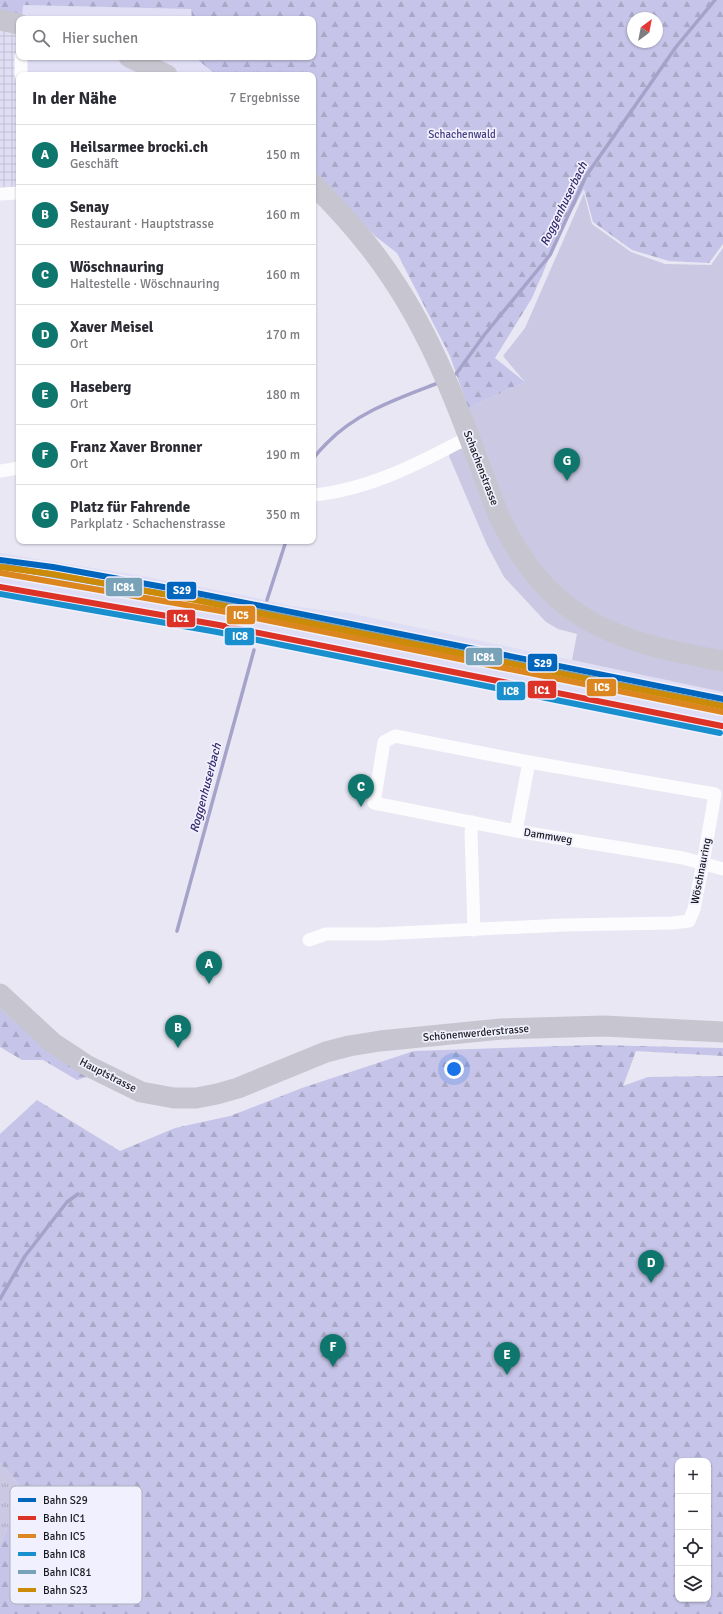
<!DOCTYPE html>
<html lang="de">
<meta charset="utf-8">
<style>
:root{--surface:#fff;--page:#f7f7f7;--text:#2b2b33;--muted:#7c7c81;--line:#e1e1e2;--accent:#0f766e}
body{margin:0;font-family:Signika,sans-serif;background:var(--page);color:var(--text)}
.controls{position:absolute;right:12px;bottom:12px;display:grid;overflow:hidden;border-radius:8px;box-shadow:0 1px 3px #0004}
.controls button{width:36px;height:36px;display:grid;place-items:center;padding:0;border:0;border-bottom:1px solid var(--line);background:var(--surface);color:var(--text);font:20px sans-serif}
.compass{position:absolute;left:627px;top:12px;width:36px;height:36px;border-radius:50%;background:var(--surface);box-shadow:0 1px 3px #0004;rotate:32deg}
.you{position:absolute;left:454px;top:1069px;width:14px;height:14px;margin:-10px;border:3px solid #fff;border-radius:50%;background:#1a73e8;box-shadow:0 0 0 6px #1a73e833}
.badge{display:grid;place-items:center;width:26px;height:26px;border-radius:50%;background:var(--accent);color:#fff;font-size:13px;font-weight:700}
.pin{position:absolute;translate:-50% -33px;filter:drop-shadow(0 1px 2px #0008)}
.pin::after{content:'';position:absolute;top:21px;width:14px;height:12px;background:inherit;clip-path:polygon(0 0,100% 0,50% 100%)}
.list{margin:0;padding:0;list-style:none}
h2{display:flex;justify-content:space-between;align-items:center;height:52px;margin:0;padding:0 16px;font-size:17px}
h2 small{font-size:13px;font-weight:400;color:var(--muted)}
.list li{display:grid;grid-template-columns:26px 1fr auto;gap:12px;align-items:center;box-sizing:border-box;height:60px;padding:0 16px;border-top:1px solid var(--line)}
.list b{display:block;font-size:15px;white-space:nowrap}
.list p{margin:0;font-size:13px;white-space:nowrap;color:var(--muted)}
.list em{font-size:13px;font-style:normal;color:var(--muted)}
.icon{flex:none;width:22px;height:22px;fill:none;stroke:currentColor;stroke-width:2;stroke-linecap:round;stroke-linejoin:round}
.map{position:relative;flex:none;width:723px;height:1614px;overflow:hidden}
.search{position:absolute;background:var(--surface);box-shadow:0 1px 3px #0004;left:16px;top:16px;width:300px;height:44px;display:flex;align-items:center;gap:10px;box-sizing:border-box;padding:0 14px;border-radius:8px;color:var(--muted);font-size:15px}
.panel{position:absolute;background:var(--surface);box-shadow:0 1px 3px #0004;left:16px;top:72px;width:300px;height:472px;border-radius:8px}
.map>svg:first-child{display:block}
</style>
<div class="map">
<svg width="723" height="1614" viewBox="0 0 723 1614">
<defs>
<pattern id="industrial-grid" width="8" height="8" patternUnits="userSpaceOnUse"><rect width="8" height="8" fill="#dfdef4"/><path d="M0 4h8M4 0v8" fill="none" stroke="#bfbed1"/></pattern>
<pattern id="forest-firs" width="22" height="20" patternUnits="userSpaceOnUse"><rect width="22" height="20" fill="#c6c4e8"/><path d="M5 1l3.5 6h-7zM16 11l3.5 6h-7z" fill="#aaa8c7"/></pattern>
<pattern id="park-tufts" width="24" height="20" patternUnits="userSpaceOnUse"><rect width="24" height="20" fill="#cac8e2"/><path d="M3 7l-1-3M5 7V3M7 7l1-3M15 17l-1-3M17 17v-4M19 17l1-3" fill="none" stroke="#adabc2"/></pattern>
</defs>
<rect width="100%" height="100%" fill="#e8e7f3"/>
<!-- built -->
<g fill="#dfdef4">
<path d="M23,5l168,4 1,10h-170z"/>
<path d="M21,57h176l1,4 18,14h-195z"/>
<path d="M0,553l142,23 96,18 53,12 58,7 374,79v42l-528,-106 -142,-22 -53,-7z"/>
</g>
<!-- industrial -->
<path fill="url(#industrial-grid)" d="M0,20l19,4v169l-19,1z"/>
<!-- grass -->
<g fill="#cac8e2">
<path d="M584,193l8,31 39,28 34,12 46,1 12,-17v405l-105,-23 -45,-26 -58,-62 -47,-134 57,-26 -22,-26 22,-28z"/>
<path d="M458,449h4l5,3 70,138 186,77v25l-151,-32 5,-26 -19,-5 -12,-7 -42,-45 -17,-32 -38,-89 2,-5z"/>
</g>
<!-- forest -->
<g fill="url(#forest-firs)" fill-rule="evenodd">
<path d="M0,0h723v244l-14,19 -40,-2 -37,-11 -39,-28 -9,-33 -22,40 -30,69 -37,60 30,24 -57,26 -18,-52 -53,-103 -22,-17 -62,-64v-97h-97l-18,-15 -1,-3h116v-38h-121l-1,-10 -168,-4 -1,14 -22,1zM633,18h24v24h-24z"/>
<path d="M0,1008l24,22 63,47 -10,3 -34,-20h-21l-22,-13z"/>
<path d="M594,1045l129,3v8l-87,-5 -13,35 25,-9 75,-1v538h-723v-68l22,-58 -22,-25v-329l37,-34 83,51 55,-23 55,-12 72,-28 112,-37zM678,1461h30v138h-30z"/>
</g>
<!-- park -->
<path fill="url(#park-tufts)" d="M0,1463l22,25 -22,58z"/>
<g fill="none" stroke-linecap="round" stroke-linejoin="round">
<!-- stream -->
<g stroke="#a6a3cb" stroke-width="3.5">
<path d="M456,374l29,-40 65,-79 36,-79 90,-129 39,-47"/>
<path d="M313,459c4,-6 9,-11 14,-16 30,-31 72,-45 111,-60"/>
<path d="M267,600l19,-59"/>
<path d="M177,931l77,-281"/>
<path d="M0,1299l25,-43 42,-54 11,-8"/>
</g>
<!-- minor -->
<g stroke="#fcfbfd" stroke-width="13">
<path d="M21,75v-18"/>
<path d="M0,194l19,-1"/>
<path d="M0,471l19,-3"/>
<path d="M313,495c55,-5 107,-32 156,-58"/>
<path d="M473,822l-2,10 3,98"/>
<path d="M516,831l13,-69"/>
<path d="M309,940l17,-6h52l186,-9 109,-2 16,-2 5,-12 9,-46 1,-5 11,-64 -186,-32 -134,-26 -11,6 -10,61 142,28 167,27 40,11"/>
</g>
<!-- primary -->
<g stroke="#c7c6d0" stroke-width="21">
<path d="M0,20l19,4"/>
<path d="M129,57l38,18"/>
<path d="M313,184c27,27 57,61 78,93 49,72 76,156 107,237 51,108 115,127 225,147"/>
<path d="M0,994l53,49 35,23 53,26 33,6h22l21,-4 21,-6 88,-36 23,-6 31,-5 121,-12 103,-3 119,6"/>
</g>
<!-- rail-1 casing -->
<g stroke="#f0f0fe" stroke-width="9">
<path id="rail-1" d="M0,560l53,7 138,25 532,107"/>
</g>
<!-- rail-2 casing -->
<g stroke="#f0f0fe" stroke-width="9">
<path id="rail-2" d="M0,587l219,38 503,101"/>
</g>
<!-- rail-3 casing -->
<g stroke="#f0f0fe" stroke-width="9">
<path id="rail-3" d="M1,573l220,38 502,101"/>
</g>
<!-- rail-4 casing -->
<g stroke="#f0f0fe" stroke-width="9">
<path id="rail-4" d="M0,594l217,38 503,101"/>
</g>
<!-- rail-5 casing -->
<g stroke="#f0f0fe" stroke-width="9">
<path id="rail-5" d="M2,566l221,38 500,101"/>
</g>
<!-- rail-6 casing -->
<g stroke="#f0f0fe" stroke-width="9">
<path id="rail-6" d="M0,567l52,7 138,25 532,107"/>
</g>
<!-- rail-1 -->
<use href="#rail-1" stroke="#0065bd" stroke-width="6"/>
<!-- rail-2 -->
<use href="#rail-2" stroke="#dd3327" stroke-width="6"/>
<!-- rail-3 -->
<use href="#rail-3" stroke="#dc8620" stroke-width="6"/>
<!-- rail-4 -->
<use href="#rail-4" stroke="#1a8fce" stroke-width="6"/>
<!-- rail-5 -->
<use href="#rail-5" stroke="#78a2b8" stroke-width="6"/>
<!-- rail-6 -->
<use href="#rail-6" stroke="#cb8a07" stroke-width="6"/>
</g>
<g text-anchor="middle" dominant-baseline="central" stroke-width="3.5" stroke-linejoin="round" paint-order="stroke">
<!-- park labels -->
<g font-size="11" fill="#494083" stroke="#f0f0fe">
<text x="462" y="134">Schachenwald</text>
</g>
<!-- street labels -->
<g font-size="11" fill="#1a1a22" stroke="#f0f0fe">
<text transform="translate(481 468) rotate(69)">Schachenstrasse</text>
<text transform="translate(548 836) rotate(9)">Dammweg</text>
<text transform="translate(701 871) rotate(-79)">Wöschnauring</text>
<text transform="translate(476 1033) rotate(-5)">Schönenwerderstrasse</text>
<text transform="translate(108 1075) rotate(27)">Hauptstrasse</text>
</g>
<!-- water labels -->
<g font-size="12" font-style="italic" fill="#332768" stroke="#f0f0fe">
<text transform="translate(564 204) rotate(-64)">Roggenhuserbach</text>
<text transform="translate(206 788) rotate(-75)">Roggenhuserbach</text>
</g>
</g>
<!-- legend -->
<rect x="10" y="1486" width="132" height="118" rx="6" fill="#f0f0fe" stroke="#b0b0bc" stroke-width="1"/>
<rect x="18" y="1498" width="18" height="4" fill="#0065bd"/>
<rect x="18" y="1516" width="18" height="4" fill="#dd3327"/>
<rect x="18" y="1534" width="18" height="4" fill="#dc8620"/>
<rect x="18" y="1552" width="18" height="4" fill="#1a8fce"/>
<rect x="18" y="1570" width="18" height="4" fill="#78a2b8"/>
<rect x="18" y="1588" width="18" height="4" fill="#cb8a07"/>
<g font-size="11" fill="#1a1a22">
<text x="43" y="1504">Bahn S29</text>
<text x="43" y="1522">Bahn IC1</text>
<text x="43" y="1540">Bahn IC5</text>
<text x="43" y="1558">Bahn IC8</text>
<text x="43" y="1576">Bahn IC81</text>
<text x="43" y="1594">Bahn S23</text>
</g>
<g stroke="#f0f0fe" stroke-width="1.5">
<rect x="105" y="577" width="38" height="20" rx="4" fill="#78a2b8"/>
<rect x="166" y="581" width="31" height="19" rx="4" fill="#0065bd"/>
<rect x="226" y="605" width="30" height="20" rx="4" fill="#dc8620"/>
<rect x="166" y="609" width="30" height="19" rx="4" fill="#dd3327"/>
<rect x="224" y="627" width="31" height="19" rx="4" fill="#1a8fce"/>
<rect x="465" y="647" width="38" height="19" rx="4" fill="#78a2b8"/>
<rect x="527" y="653" width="31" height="19" rx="4" fill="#0065bd"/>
<rect x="586" y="678" width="31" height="19" rx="4" fill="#dc8620"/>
<rect x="527" y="680" width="30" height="19" rx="4" fill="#dd3327"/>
<rect x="496" y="681" width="30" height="20" rx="4" fill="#1a8fce"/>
</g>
<g font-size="11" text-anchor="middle" font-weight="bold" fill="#fff">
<text x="124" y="591">IC81</text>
<text x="182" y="594">S29</text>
<text x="241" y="619">IC5</text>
<text x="181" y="622">IC1</text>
<text x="240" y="640">IC8</text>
<text x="484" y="661">IC81</text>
<text x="543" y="667">S29</text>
<text x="602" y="691">IC5</text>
<text x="542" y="694">IC1</text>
<text x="511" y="695">IC8</text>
</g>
</svg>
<div class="controls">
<button>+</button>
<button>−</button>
<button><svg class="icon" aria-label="locate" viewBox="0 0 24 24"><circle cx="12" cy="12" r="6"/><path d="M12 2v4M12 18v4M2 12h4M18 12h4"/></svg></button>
<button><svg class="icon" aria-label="layers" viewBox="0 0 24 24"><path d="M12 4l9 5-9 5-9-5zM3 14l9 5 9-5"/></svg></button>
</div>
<svg class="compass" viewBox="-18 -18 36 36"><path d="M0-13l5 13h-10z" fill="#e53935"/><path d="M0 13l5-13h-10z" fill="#7c7c81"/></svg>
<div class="you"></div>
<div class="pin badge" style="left:209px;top:984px">A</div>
<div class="pin badge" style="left:178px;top:1048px">B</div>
<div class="pin badge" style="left:361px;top:807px">C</div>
<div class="pin badge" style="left:651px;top:1283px">D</div>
<div class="pin badge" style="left:507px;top:1375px">E</div>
<div class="pin badge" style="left:333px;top:1367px">F</div>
<div class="pin badge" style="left:567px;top:481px">G</div>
<div class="search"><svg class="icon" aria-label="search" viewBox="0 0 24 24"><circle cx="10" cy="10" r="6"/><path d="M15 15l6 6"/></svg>Hier suchen</div>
<section class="panel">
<h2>In der Nähe<small>7 Ergebnisse</small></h2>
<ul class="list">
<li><span class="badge">A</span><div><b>Heilsarmee brocki.ch</b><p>Geschäft</p></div><em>150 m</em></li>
<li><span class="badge">B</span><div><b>Senay</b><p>Restaurant · Hauptstrasse</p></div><em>160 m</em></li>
<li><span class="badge">C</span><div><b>Wöschnauring</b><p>Haltestelle · Wöschnauring</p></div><em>160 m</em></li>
<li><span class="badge">D</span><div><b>Xaver Meisel</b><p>Ort</p></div><em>170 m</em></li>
<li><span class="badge">E</span><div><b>Haseberg</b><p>Ort</p></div><em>180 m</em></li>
<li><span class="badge">F</span><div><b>Franz Xaver Bronner</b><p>Ort</p></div><em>190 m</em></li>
<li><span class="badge">G</span><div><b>Platz für Fahrende</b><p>Parkplatz · Schachenstrasse</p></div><em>350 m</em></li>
</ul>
</section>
</div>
